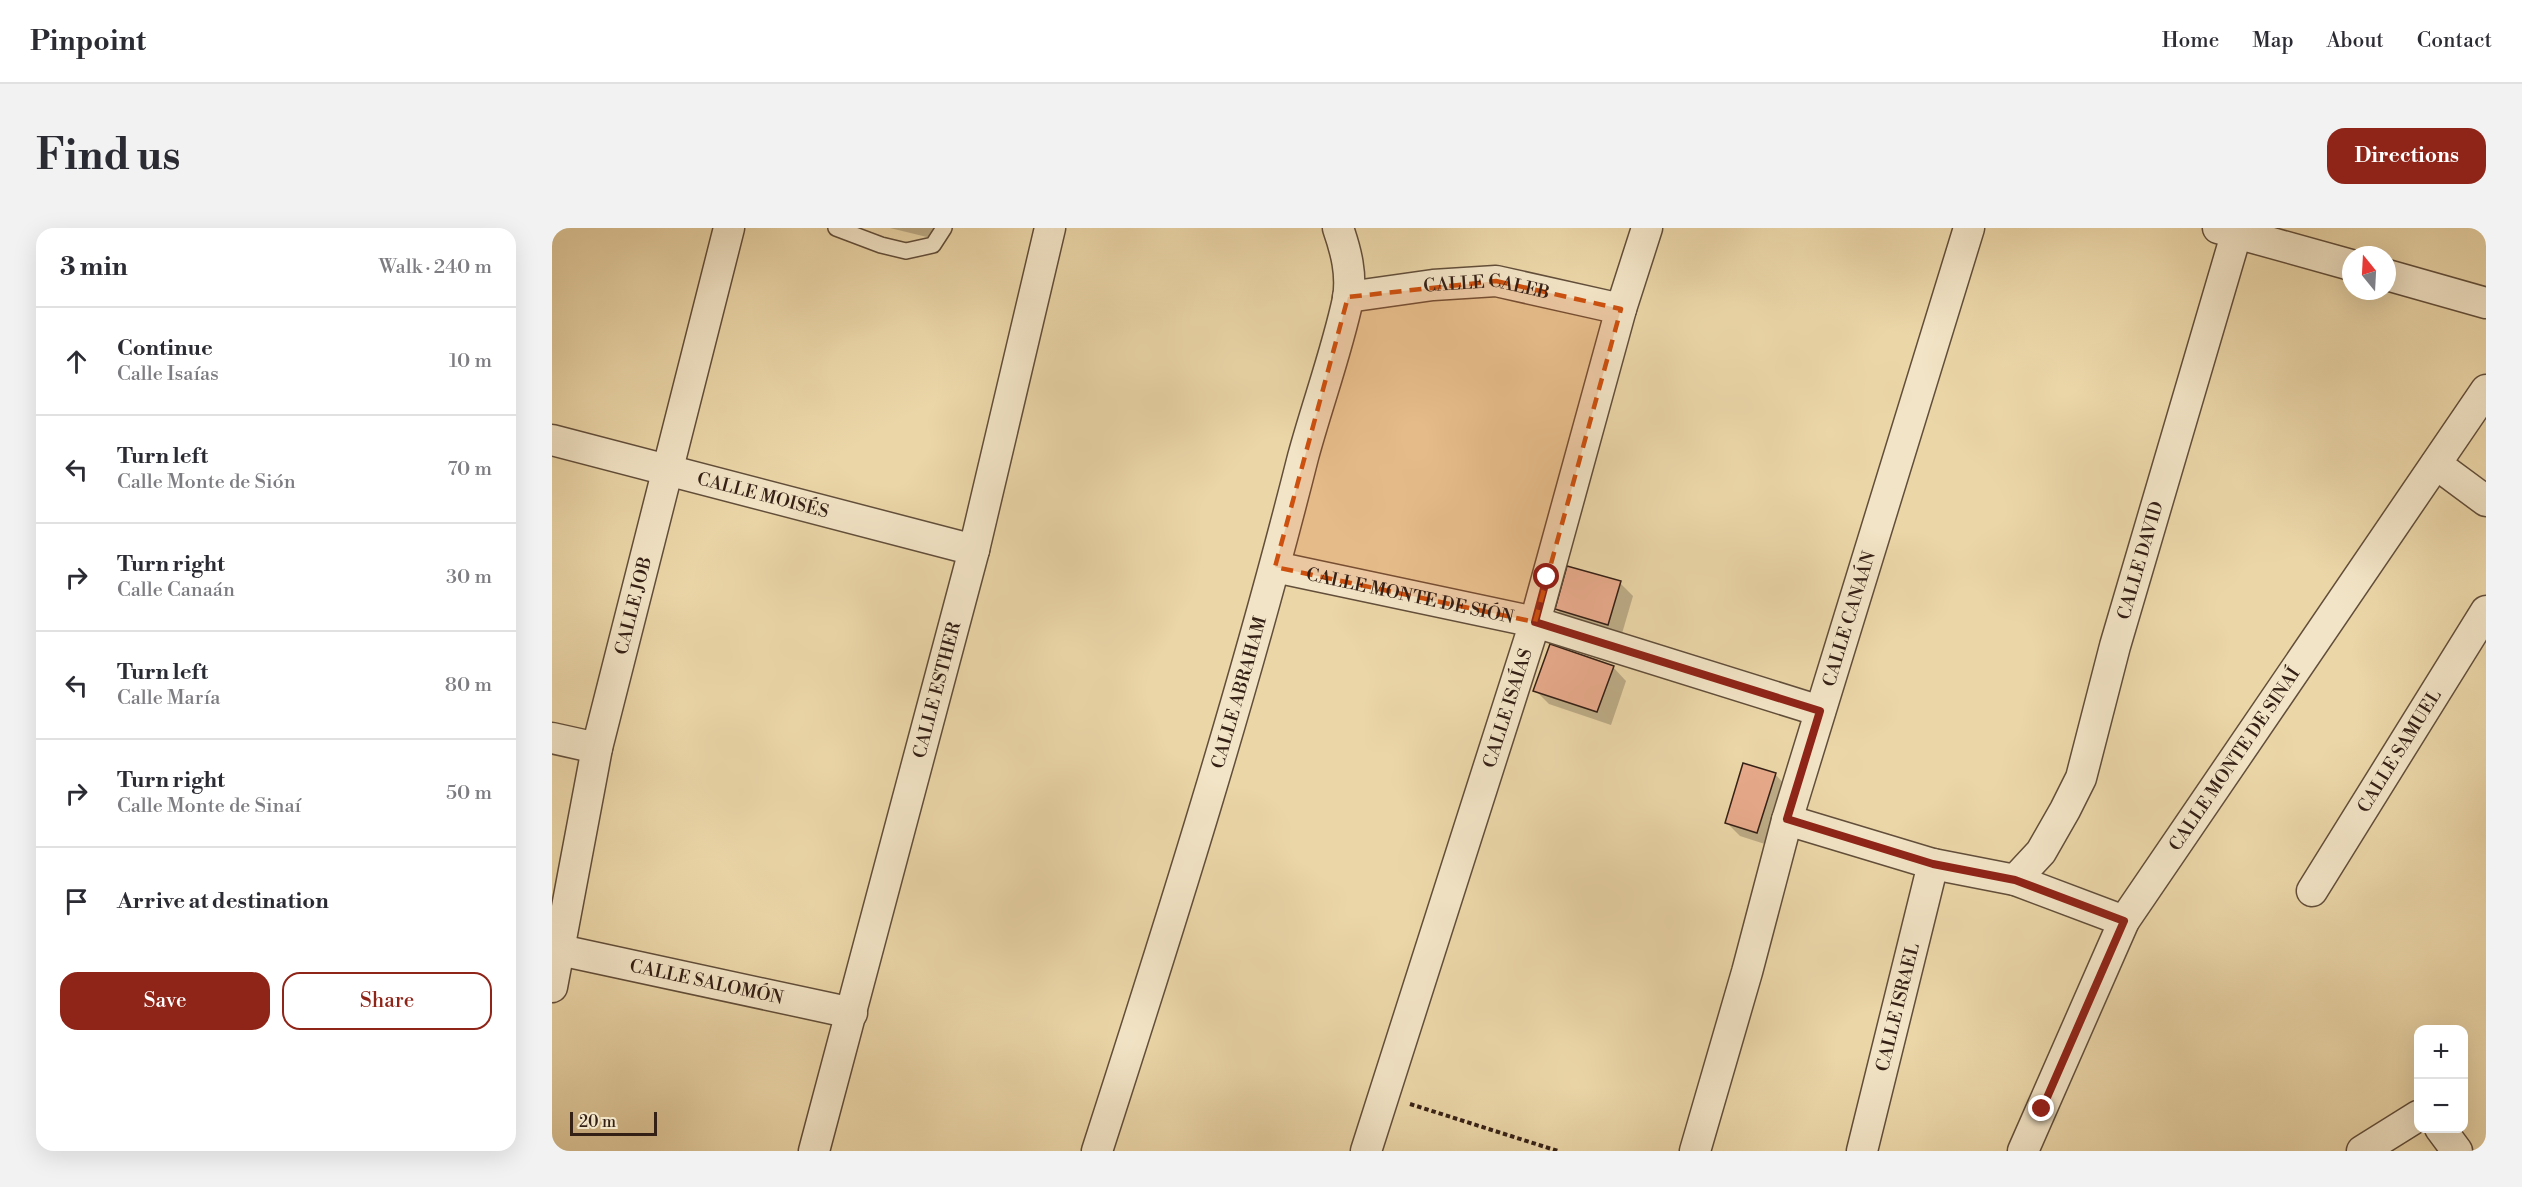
<!DOCTYPE html>
<meta charset="utf-8">
<style>
:root{--surface:#fff;--page:#f2f2f3;--text:#2b2b33;--muted:#7c7c81;--line:#e1e1e2;--accent:#8f2418}
body{margin:0;font-family:"Libre Bodoni",serif;background:var(--page);color:var(--text)}
.controls{position:absolute;right:18px;bottom:18px;display:grid;overflow:hidden;border-radius:12px;box-shadow:0 6px 24px #0002}
.controls button{width:54px;height:54px;display:grid;place-items:center;padding:0;border:0;border-bottom:2px solid var(--line);background:var(--surface);color:var(--text);font:30px sans-serif}
.compass{position:absolute;left:1790px;top:18px;width:54px;height:54px;border-radius:50%;background:var(--surface);box-shadow:0 6px 24px #0002;rotate:342deg}
.scale{position:absolute;left:18px;bottom:15px;width:87px;box-sizing:border-box;padding-left:6px;border:3px solid #352016;border-top:0;font-size:16px;line-height:21px;white-space:nowrap;color:#352016;-webkit-text-stroke:4px #f2e4c6;paint-order:stroke}
.stop{position:absolute;width:18px;height:18px;margin:-14px;border:4px solid #8f2418;border-radius:50%;background:#fff}
.stop.end{background:#8f2418;border-color:#fff;box-shadow:0 2px 6px #0008}
.list{margin:0;padding:0;list-style:none}
h2{display:flex;justify-content:space-between;align-items:center;height:78px;margin:0;padding:0 24px;font-size:26px}
h2 small{font-size:20px;font-weight:400;color:var(--muted)}
.list li{display:grid;grid-template-columns:39px 1fr auto;gap:18px;align-items:center;box-sizing:border-box;height:108px;padding:0 24px;border-top:2px solid var(--line)}
.list b{display:block;font-size:22px;white-space:nowrap}
.list p{margin:0;font-size:20px;white-space:nowrap;color:var(--muted)}
.list em{font-size:20px;font-style:normal;color:var(--muted)}
.actions{display:flex;gap:12px;padding:18px 24px}
.actions a{flex:1;padding:14px 0;border:2px solid var(--accent);border-radius:18px;text-align:center;font-size:21px;color:var(--accent)}
.actions .main{background:var(--accent);color:#fff}
.icon{flex:none;width:33px;height:33px;fill:none;stroke:currentColor;stroke-width:2;stroke-linecap:round;stroke-linejoin:round}
.map{position:relative;flex:none;width:1934px;height:923px;overflow:hidden;border-radius:18px}
header{display:flex;align-items:center;gap:36px;box-sizing:border-box;height:84px;padding:0 30px;background:var(--surface);border-bottom:2px solid var(--line)}
header strong{font-size:28px}
nav{display:flex;gap:33px;margin-inline-start:auto;font-size:21px}
.intro{display:flex;align-items:center;justify-content:space-between;box-sizing:border-box;height:144px;padding:0 36px}
h1{margin:0;font-size:42px}
.button{padding:15px 27px;border-radius:18px;background:var(--accent);color:#fff;font-size:21px;font-weight:700}
main{display:flex;gap:36px;padding:0 36px}
aside{flex:1;background:var(--surface);border-radius:18px;box-shadow:0 6px 24px #0002}
.map>svg:first-child{display:block}
</style>
<header>
<strong>Pinpoint</strong>
<nav><a>Home</a><a>Map</a><a>About</a><a>Contact</a></nav>
</header>
<div class="intro"><h1>Find us</h1><a class="button">Directions</a></div>
<main>
<aside>
<h2>3 min<small>Walk · 240 m</small></h2>
<ul class="list">
<li><svg class="icon" aria-label="ahead" viewBox="0 0 24 24"><path d="M12 20V5M6 11l6-6 6 6"/></svg><div><b>Continue</b><p>Calle Isaías</p></div><em>10 m</em></li>
<li><svg class="icon" aria-label="left" viewBox="0 0 24 24"><path d="M17 20v-9H6M10 6l-5 5 5 5"/></svg><div><b>Turn left</b><p>Calle Monte de Sión</p></div><em>70 m</em></li>
<li><svg class="icon" aria-label="right" viewBox="0 0 24 24"><path d="M7 20v-9h11M14 6l5 5-5 5"/></svg><div><b>Turn right</b><p>Calle Canaán</p></div><em>30 m</em></li>
<li><svg class="icon" aria-label="left" viewBox="0 0 24 24"><path d="M17 20v-9H6M10 6l-5 5 5 5"/></svg><div><b>Turn left</b><p>Calle María</p></div><em>80 m</em></li>
<li><svg class="icon" aria-label="right" viewBox="0 0 24 24"><path d="M7 20v-9h11M14 6l5 5-5 5"/></svg><div><b>Turn right</b><p>Calle Monte de Sinaí</p></div><em>50 m</em></li>
<li><svg class="icon" aria-label="arrive" viewBox="0 0 24 24"><path d="M6 21V4h12l-3 4 3 4H6"/></svg><div><b>Arrive at destination</b></div></li>
</ul>
<div class="actions"><a class="main">Save</a><a>Share</a></div>
</aside>
<div class="map">
<svg width="1934" height="923" viewBox="0 0 1934 923">
<rect width="100%" height="100%" fill="#ebd6a8"/>
<filter id="stains"><feTurbulence type="fractalNoise" baseFrequency=".00333" numOctaves="4"/><feColorMatrix values="0 0 0 0 .2 0 0 0 0 .09 0 0 0 0 .02 0 0 0 .5 -.17"/></filter>
<radialGradient id="worn" r=".72"><stop offset=".6" stop-color="#630" stop-opacity="0"/><stop offset="1" stop-color="#630" stop-opacity=".3"/></radialGradient>
<!-- shadow -->
<g fill="#0003">
<path d="M338,0h44l-3,10z"/>
<path d="M1068,355l13,13 -12,41 -51,-14 -14,-14z"/>
<path d="M1061,439l13,14 -15,44 -62,-21 -14,-14z"/>
<path d="M1223,546l13,14 -17,58 -31,-10 -13,-13z"/>
</g>
<!-- building -->
<g fill="#e7aa8b" stroke="#352016" stroke-width="1.5">
<path d="M1015,338l54,15 -13,44 -53,-16z"/>
<path d="M998,416l64,22 -17,46 -64,-21z"/>
<path d="M1191,535l33,10 -19,60 -32,-10z"/>
</g>
<g fill="none" stroke-linecap="round" stroke-linejoin="round">
<!-- service casing -->
<g stroke="#624e3a" stroke-width="18">
<path id="service" d="M284,0l45,17 25,6 27,-6 11,-17"/>
</g>
<!-- minor casing -->
<g stroke="#624e3a" stroke-width="33">
<g id="minor">
<path d="M1666,0l133,37"/>
<path d="M1835,47l99,28"/>
<path id="s1" d="M796,69l85,-12 63,-4 125,28"/>
<path id="s2" d="M0,212l422,110"/>
<path d="M1884,236l50,37"/>
<path id="s3" d="M723,339l260,55 285,89"/>
<path d="M0,510l45,10"/>
<path d="M1235,592l146,44 82,16 109,41"/>
<path id="s4" d="M1463,652l26,-28 24,-42 16,-32 34,-132 123,-418"/>
<path id="s5" d="M1760,663l174,-280"/>
<path id="s6" d="M8,722l292,63"/>
<path id="s7" d="M0,759l45,-239 132,-520"/>
<path d="M1888,900l17,23"/>
<path id="s8" d="M262,923l160,-601 76,-322"/>
<path id="s9" d="M545,923c74,-229 147,-460 206,-694 14,-52 34,-106 45,-158 4,-25 -2,-48 -10,-71"/>
<path id="s10" d="M814,923l169,-529 86,-313 26,-81"/>
<path id="s11" d="M1143,923l52,-179 40,-152 182,-592"/>
<path id="s12" d="M1310,923l71,-287"/>
<path id="s13" d="M1471,923l101,-230 362,-531"/>
<path d="M1810,923l56,-35"/>
</g>
</g>
<!-- path -->
<path stroke="#352016" stroke-width="4" stroke-dasharray="4.5 3" stroke-linecap="butt" d="M858,876l148,47"/>
<!-- service -->
<use href="#service" stroke="#f2e4c6" stroke-width="15"/>
<!-- minor -->
<use href="#minor" stroke="#f2e4c6" stroke-width="30"/>
</g>
<g fill="none" stroke-linecap="round" stroke-linejoin="round">
<!-- route -->
<path stroke="#8f2418" stroke-width="8" d="M995,349l-12,45 285,89 -33,108 146,45 82,16 109,41 -82,188"/>
</g>
<!-- marked area -->
<path fill="#cd500e" fill-opacity="0.2" stroke="#cd500e" stroke-width="4.5" stroke-dasharray="12 8" stroke-linejoin="round" d="M944,53l125,28 -86,313 -260,-55 73,-270z"/>
<g text-anchor="middle" dominant-baseline="central" stroke-width="4.5" stroke-linejoin="round" paint-order="stroke">
<!-- street labels -->
<g font-size="18" fill="#352016" stroke="#f2e4c6">
<text stroke="none"><textPath href="#s1" startOffset="140">CALLE CALEB</textPath></text>
<text stroke="none"><textPath href="#s2" startOffset="218">CALLE MOISÉS</textPath></text>
<text stroke="none"><textPath href="#s4" startOffset="348">CALLE DAVID</textPath></text>
<text stroke="none"><textPath href="#s3" startOffset="138">CALLE MONTE DE SIÓN</textPath></text>
<text stroke="none"><textPath href="#s7" startOffset="390">CALLE JOB</textPath></text>
<text stroke="none"><textPath href="#s11" startOffset="554">CALLE CANAÁN</textPath></text>
<text stroke="none"><textPath href="#s8" startOffset="477">CALLE ESTHER</textPath></text>
<text stroke="none"><textPath href="#s9" startOffset="480">CALLE ABRAHAM</textPath></text>
<text stroke="none"><textPath href="#s10" startOffset="465">CALLE ISAÍAS</textPath></text>
<text stroke="none"><textPath href="#s5" startOffset="165">CALLE SAMUEL</textPath></text>
<text stroke="none"><textPath href="#s13" startOffset="447">CALLE MONTE DE SINAÍ</textPath></text>
<text stroke="none"><textPath href="#s6" startOffset="150">CALLE SALOMÓN</textPath></text>
<text stroke="none"><textPath href="#s12" startOffset="148">CALLE ISRAEL</textPath></text>
</g>
</g>
<rect width="100%" height="100%" filter="url(#stains)"/>
<rect width="100%" height="100%" fill="url(#worn)"/>
</svg>
<div class="controls">
<button>+</button>
<button>−</button>
</div>
<svg class="compass" viewBox="-18 -18 36 36"><path d="M0-13l5 13h-10z" fill="#e53935"/><path d="M0 13l5-13h-10z" fill="#7c7c81"/></svg>
<div class="scale">20 m</div>
<div class="stop" style="left:995px;top:349px"></div>
<div class="stop end" style="left:1490px;top:881px"></div>
</div>
</main>
